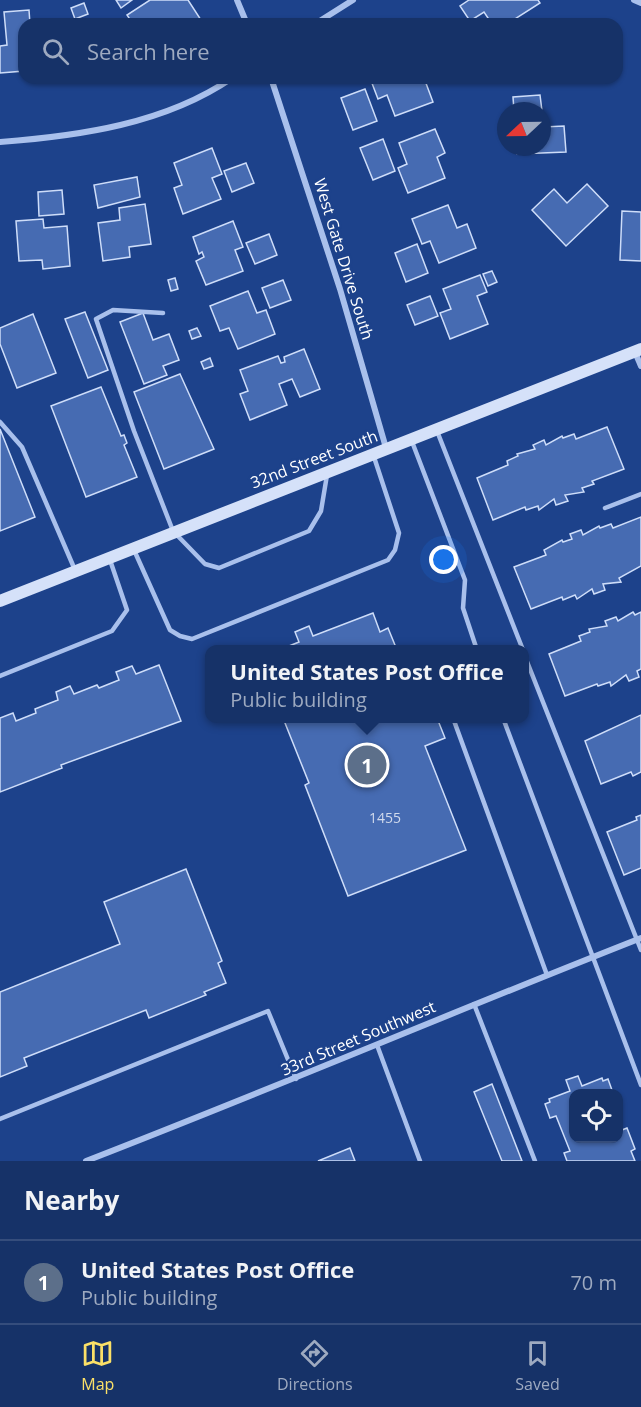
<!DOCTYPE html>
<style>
:root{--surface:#163268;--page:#233e71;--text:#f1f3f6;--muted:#9eaac0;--line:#354d7c;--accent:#fbe067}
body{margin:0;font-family:"Open Sans",sans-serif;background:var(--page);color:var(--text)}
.controls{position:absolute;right:18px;bottom:18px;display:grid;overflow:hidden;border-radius:12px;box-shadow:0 2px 4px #0004}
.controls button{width:54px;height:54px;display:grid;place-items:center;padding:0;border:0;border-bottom:2px solid var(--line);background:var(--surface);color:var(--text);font:30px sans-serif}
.compass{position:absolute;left:497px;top:102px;width:54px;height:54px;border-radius:50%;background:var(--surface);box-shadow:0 2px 4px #0004;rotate:248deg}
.you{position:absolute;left:444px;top:560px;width:21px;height:21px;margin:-15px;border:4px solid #fff;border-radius:50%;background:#1a73e8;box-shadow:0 0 0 9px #1a73e833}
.badge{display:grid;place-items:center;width:39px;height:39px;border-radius:50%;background:var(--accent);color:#fff;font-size:20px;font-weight:700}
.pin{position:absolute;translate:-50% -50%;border:3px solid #fff;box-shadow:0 2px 6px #0006}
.popup{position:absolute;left:205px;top:645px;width:324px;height:78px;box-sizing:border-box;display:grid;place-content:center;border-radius:12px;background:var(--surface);filter:drop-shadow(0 2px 4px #0005);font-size:20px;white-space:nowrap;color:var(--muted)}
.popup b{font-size:22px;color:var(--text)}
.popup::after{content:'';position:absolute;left:50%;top:100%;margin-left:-12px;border:12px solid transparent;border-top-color:var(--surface)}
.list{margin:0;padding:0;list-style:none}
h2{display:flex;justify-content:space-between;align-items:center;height:78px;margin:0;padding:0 24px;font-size:26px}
h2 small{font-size:20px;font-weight:400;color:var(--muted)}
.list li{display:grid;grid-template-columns:39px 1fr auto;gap:18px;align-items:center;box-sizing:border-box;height:84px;padding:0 24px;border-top:2px solid var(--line)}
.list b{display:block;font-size:22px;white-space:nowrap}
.list p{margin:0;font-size:20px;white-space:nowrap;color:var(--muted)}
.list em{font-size:20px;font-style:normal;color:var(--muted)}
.icon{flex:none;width:33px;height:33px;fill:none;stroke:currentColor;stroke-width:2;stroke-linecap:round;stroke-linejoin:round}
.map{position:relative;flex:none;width:641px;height:1161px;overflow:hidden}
.search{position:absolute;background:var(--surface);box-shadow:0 2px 4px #0004;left:18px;right:18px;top:18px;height:66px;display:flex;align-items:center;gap:15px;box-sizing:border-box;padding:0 21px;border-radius:18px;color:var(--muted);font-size:22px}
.sheet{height:162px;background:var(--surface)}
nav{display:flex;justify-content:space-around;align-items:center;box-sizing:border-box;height:84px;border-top:2px solid var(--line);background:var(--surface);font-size:16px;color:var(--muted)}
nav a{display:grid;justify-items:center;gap:3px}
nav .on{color:var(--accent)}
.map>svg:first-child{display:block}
</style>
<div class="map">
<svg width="641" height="1161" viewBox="0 0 641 1161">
<rect width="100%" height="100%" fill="#1d428b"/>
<!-- building -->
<g fill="#466bb2" stroke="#ceddf9" stroke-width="1.5">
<path d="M116,0h16l-11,8z"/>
<path d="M150,0h38l13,20 -7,4h-61l-6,-9z"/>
<path d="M469,0h69l2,3 -33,21h-15l-8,-12 -14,9 -10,-15z"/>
<path d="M84,3l4,11 -13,5 -4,-11z"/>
<path d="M29,10l1,14h-6v47l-24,2v-27l7,-1 -3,-33z"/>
<path d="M370,78h44l1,3 9,-3 9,24 -38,14 -8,-21 -9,4z"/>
<path d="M365,89l12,32 -24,9 -12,-32z"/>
<path d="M540,95l2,16h-28l-1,-14z"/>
<path d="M542,118l1,9 21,-1 2,26 -49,2 -1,-7h26z"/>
<path d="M435,129l10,24 -8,4 8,21 -37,15 -10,-25 9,-4 -8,-21z"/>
<path d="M383,139l12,32 -22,9 -13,-32z"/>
<path d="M212,148l10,26 -10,4 9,21 -38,15 -9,-26 8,-3 -8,-22z"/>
<path d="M246,163l8,20 -22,9 -8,-21z"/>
<path d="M137,177l3,20 -42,11 -4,-23z"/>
<path d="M587,184l21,22 -42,40 -34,-36 22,-21 13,14z"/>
<path d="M62,190l2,24 -25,2 -1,-24z"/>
<path d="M145,204l6,40 -22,3 1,10 -27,4 -5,-38 22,-3 -1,-12z"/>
<path d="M448,205l9,23 10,-4 9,24 -37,15 -9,-22 -8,3 -10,-25z"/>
<path d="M622,211l19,1v49l-21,-1z"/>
<path d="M43,219l1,9 23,-2 3,40 -27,3 -1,-9 -23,1 -3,-40z"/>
<path d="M233,221l10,26 -8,3 8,21 -37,14 -10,-24 8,-4 -2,-5 -3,2 -6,-17z"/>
<path d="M269,234l8,21 -22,9 -9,-21z"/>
<path d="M417,244l11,29 -22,9 -11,-29z"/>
<path d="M492,271l5,11 -9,4 -5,-12z"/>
<path d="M480,275l7,17 -10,4 11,28 -38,15 -10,-26 11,-4 -8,-20z"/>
<path d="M175,278l3,11 -7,2 -3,-11z"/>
<path d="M283,280l8,20 -21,8 -8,-20z"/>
<path d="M248,291l9,22 9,-3 9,24 -37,15 -9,-21 -9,3 -10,-25z"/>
<path d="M430,296l8,20 -23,9 -8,-20z"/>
<path d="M85,312l23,58 -20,8 -23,-59z"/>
<path d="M143,313l10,27 16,-6 10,26 -16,6 4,9 -23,9 -24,-62z"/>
<path d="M33,314l23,59 -39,15 -17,-44v-16z"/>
<path d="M197,328l4,8 -9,3 -3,-8z"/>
<path d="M304,349l16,40 -20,8 -8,-18 -13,5 8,21 -37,15 -10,-26 8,-3 -8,-21 38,-14 3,7 4,-1 -1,-5z"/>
<path d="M210,358l3,8 -9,3 -3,-7z"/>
<path d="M180,374l34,75 -50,20 -30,-77z"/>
<path d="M101,387l20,49 3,-1 3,8 -3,2 13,32 -51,20 -35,-91z"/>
<path d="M607,427l17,42 -32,12 2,3 -12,4 2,4 -19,3 3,6 -12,4 -2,-6 -15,11 -1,-4 -12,4 -1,-3 -32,13 -16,-42 31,-13 -1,-4 11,-5 -1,-2 18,-5 -2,-4 11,-5 2,5 16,-9 1,2 11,-4 2,5z"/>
<path d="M0,429l35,88 -35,14z"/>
<path d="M641,517v49l-22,12 2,4 -18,2 2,6 -11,4 -2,-5 -15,10 -2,-4 -12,5 -1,-3 -31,12 -17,-42 32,-12 -2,-5 18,-10 1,2 9,-3 -2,-5 11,-4 2,5 16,-9 1,2 11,-4 2,4z"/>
<path d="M633,612l2,3 6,-3v57l-4,2 2,6 -10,4 -3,-6 -15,11 -1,-4 -12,4 -1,-2 -32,12 -16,-42 32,-13 -2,-5 11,-4 -1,-3 18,-3 -2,-5 11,-4 2,4z"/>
<path d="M373,613l7,19 8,-4 9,22h-118l20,-8 -4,-10 14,-6 4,10z"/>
<path d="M159,665l22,56 -120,44 1,3 -62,24v-74l13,-5 3,8 20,-8 -1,-4 23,-9 -2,-8 14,-6 4,8 23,-9 2,3 20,-8 -3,-8 16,-6 4,8z"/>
<path d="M641,715v57l-8,4 -2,-4 -30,12 -16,-43z"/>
<path d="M283,718h154l8,20 -20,8 41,104 -118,46 -43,-111 4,-2z"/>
<path d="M641,815v53l-17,7 -17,-43 30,-12 -1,-3z"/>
<path d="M186,869l36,92 -4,2 8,20 -22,9 2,3 -57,23 -3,-8 -122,48 3,8 -27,11v-85l120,-48 -16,-42z"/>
<path d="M578,1076l4,10 20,-8 1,3 5,-2 5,14 -39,1v44h44v-18l4,10 5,-2 8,21 -4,2 4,10h-68l-3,-8 6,-2 -14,-35 -6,2 -5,-14 5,-2 -1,-3 21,-8 -4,-11z"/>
<path d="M492,1084l30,77h-20l-28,-69z"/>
<path d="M350,1148l5,13h-37z"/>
</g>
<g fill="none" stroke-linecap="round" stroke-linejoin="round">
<!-- lane -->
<g stroke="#a9c0ec" stroke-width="4.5">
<path d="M163,313l-50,-3 -17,9 38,112 39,100 32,33 14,4 90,-37 12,-20 6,-36"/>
<path d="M0,422l22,25 53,123"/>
<path d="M437,431l86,219"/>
<path d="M411,439l54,141 -2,28 14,42"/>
<path d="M605,508l36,-14"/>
<path d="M134,550l36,80 10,6 12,3 196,-79 7,-10 4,-17 -26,-79"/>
<path d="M524,654l117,296"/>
<path d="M0,676l112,-45 15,-21 -17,-50"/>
<path d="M453,718l94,257"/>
<path d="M503,718l138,367"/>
<path d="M474,1004l61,157"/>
<path d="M377,1045l43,116"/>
<path d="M0,1119l268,-108 28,68"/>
</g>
<!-- street -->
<g stroke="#a9c0ec" stroke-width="6">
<path d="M237,0l10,24"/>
<path d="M634,0l7,3"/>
<path d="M315,24l38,-24"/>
<path d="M271,78l69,211 46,159"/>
<path d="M0,142c79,-6 165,-18 232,-64"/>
<path d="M635,352l6,14"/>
<path d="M86,1161c186,-72 369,-150 555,-223"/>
</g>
<!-- secondary -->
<path stroke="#d5e1f9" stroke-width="12" d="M0,601l641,-252"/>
</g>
<g text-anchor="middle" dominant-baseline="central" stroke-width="5" stroke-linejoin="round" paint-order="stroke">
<!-- number labels -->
<g font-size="14" fill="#d1daec">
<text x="385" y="817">1455</text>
</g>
<!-- street labels -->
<g font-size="16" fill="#fff" stroke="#1d428b">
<text transform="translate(344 259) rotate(73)">West Gate Drive South</text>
<text transform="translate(314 459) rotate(-21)">32nd Street South</text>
<text transform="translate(358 1038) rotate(-23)">33rd Street Southwest</text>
</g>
</g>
</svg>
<div class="controls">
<button><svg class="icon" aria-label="locate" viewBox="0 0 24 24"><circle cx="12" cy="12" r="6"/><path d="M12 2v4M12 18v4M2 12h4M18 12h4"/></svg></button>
</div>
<svg class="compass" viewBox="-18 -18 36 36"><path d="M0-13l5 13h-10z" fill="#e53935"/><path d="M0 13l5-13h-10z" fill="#9eaac0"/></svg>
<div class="you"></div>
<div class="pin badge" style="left:367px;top:765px;background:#5c6f8a">1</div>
<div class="popup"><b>United States Post Office</b>Public building</div>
<div class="search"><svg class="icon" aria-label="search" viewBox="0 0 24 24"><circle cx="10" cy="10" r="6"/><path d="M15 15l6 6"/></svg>Search here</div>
</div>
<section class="sheet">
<h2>Nearby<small></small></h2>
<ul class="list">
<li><span class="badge" style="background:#5c6f8a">1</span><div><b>United States Post Office</b><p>Public building</p></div><em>70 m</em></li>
</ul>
</section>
<nav>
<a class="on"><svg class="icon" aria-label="map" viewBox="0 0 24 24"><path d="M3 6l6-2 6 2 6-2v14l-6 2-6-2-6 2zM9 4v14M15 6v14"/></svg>Map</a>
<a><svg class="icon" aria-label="directions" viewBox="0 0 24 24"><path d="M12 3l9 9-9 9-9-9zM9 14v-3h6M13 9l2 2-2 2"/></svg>Directions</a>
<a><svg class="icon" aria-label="saved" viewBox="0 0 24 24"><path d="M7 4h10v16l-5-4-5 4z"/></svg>Saved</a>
</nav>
